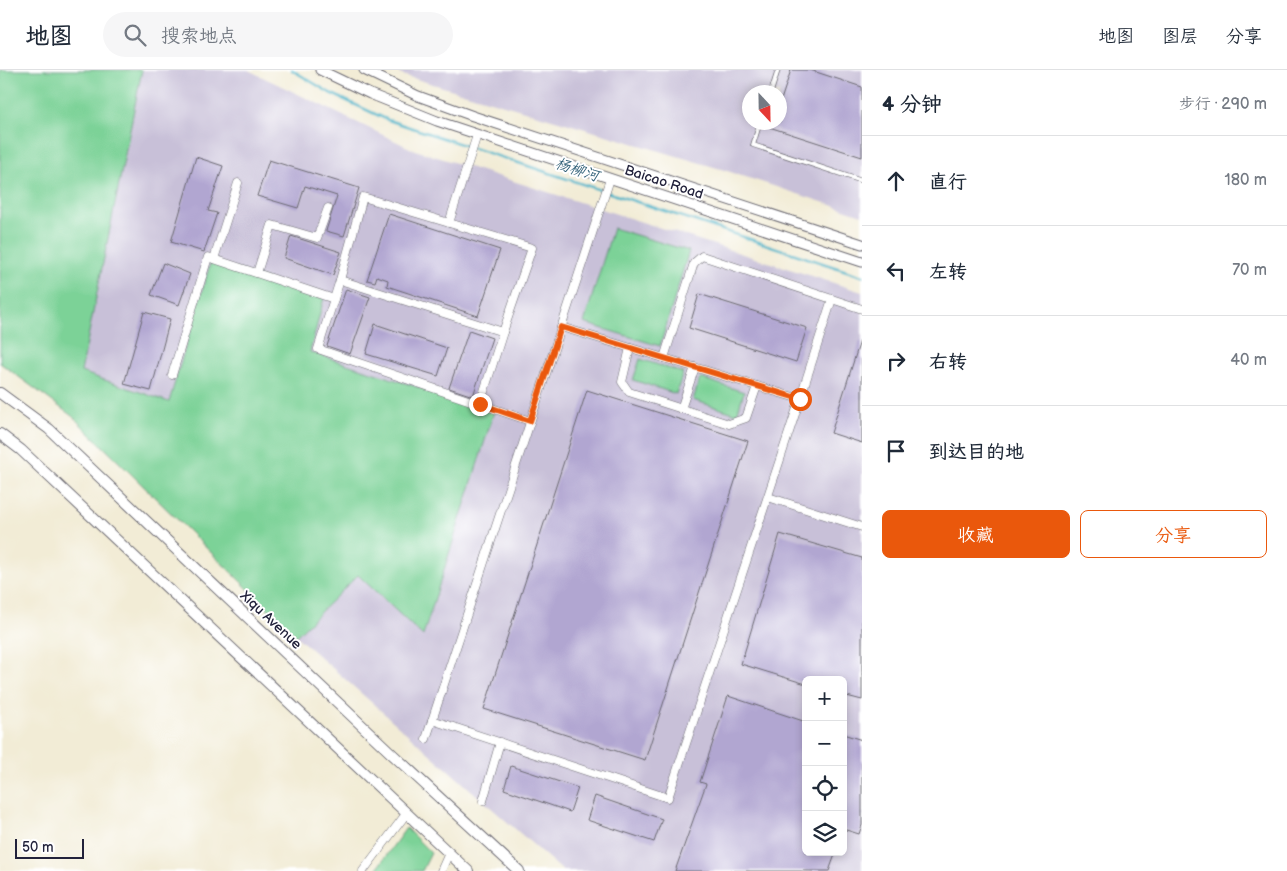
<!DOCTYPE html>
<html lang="zh">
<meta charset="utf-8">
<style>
:root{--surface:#fff;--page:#f6f6f7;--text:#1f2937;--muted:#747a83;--line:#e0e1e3;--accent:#ea580c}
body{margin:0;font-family:"Balsamiq Sans","LXGW WenKai TC",sans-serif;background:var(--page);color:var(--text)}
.controls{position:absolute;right:15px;bottom:15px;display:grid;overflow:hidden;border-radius:8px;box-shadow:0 2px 8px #0003}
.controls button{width:45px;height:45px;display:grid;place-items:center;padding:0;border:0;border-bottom:1px solid var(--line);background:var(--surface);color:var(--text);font:25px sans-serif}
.compass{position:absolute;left:742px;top:15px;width:45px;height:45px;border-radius:50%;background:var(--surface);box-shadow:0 2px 8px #0003;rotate:158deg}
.scale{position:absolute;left:15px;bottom:12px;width:69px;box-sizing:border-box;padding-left:5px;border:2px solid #22223b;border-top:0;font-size:14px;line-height:18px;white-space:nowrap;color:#22223b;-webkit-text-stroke:4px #fff;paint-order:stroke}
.stop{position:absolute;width:15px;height:15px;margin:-11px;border:4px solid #ea580c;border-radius:50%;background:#fff}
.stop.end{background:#ea580c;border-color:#fff;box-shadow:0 1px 5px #0008}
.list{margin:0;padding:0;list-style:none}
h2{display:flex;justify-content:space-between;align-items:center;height:65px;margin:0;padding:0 20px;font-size:21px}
h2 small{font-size:16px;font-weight:400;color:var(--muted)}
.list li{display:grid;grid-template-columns:32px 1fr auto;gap:15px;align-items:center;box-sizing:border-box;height:90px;padding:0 20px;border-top:1px solid var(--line)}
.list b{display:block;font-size:19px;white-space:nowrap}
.list em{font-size:16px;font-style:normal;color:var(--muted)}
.actions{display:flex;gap:10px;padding:15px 20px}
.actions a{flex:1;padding:11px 0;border:1px solid var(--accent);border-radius:8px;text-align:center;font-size:18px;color:var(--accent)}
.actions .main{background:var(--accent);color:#fff}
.icon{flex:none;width:28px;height:28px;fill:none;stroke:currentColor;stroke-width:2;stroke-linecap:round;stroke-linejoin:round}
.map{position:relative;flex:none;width:862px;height:801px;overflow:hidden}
header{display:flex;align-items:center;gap:30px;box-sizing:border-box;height:70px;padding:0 25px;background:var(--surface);border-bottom:1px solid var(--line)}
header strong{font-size:24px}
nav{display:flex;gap:28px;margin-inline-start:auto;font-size:18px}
.search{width:350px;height:45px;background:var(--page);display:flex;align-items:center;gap:12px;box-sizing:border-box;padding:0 18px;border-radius:28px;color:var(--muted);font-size:19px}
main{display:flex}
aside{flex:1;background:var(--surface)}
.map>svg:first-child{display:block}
</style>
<header>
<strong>地图</strong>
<div class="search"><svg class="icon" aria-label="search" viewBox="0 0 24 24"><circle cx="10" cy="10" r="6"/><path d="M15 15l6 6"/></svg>搜索地点</div>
<nav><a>地图</a><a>图层</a><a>分享</a></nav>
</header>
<main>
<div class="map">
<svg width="862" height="801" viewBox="0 0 862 801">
<rect width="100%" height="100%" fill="#fff"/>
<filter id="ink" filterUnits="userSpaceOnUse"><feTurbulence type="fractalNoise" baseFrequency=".02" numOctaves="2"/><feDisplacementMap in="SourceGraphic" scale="10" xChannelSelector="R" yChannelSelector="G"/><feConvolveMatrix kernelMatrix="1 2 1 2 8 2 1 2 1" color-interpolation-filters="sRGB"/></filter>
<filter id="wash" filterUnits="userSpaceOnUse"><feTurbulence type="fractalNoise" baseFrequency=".0096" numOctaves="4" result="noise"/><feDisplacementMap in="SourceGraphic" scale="20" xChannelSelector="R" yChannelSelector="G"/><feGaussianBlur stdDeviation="1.12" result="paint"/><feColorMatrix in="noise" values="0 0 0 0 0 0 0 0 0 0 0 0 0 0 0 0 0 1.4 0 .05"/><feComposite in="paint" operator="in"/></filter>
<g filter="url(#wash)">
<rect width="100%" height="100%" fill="#f2ecd6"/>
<!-- industrial -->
<g fill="#c8c0d8" fill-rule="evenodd">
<path d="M142,0h106l164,79 450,143v579h-299l-267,-235 -224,-220zM806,610h37v172h-37z"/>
<path d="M400,0h462v145l-138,-45 -325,-96zM749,22h30v30h-30z"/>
</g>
<!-- green -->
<g fill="#7bd297" stroke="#4e7a69">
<path d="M0,0h142l-61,302 88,30 42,-141 113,37 -14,54 184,60 -71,224 -65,-61 -62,61 -224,-220 -72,-53z"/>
<path d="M613,158l76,23 -29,95 -76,-23z"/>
<path d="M640,289l43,14 -7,21 -43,-14z"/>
<path d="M700,308l44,14 -7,22 -44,-14z"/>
<path d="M406,758l25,25 -9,18h-47z"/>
</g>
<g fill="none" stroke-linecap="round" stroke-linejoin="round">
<!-- stream -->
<path stroke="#4ab3c8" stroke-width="2.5" d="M292,0l38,23 58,27 474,156"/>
</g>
<g id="blocks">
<!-- building -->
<g fill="#b1a6d1">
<path d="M791,0h19l52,17v70l-99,-32 1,-3h16v-19z"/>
<path d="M196,87l27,9 -15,45 9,2 -13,39 -33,-10z"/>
<path d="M269,90l90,28 -15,48 -18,-5 11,-35 -32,-10 -7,22 -41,-12z"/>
<path d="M389,144l111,36 -22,66 -91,-30 1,-6 -11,-4 -2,6 -8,-2z"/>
<path d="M291,166l50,16 -8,23 -49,-17z"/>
<path d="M163,193l27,11 -11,31 -28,-10z"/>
<path d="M346,219l24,8 -20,57 -23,-8z"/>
<path d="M699,224l108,34 -11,34 -107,-34z"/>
<path d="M144,242l26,7 -19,72 -27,-7z"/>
<path d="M375,254l72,24 -9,28 -72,-22z"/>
<path d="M469,260l23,8 -19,58 -24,-8z"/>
<path d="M860,271h2v102l-31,-10z"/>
<path d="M587,320l161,51 -103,319 -161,-51z"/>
<path d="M780,464l82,24v142l-19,-5v-15h-37v4l-65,-20z"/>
<path d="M728,626l78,26v130h30l-7,19h-154l31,-87 -6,-2z"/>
<path d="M843,664l19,6v85l-3,9 -16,-5z"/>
<path d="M511,696l67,22 -8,24 -66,-23z"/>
<path d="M595,726l67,23 -8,23 -67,-22z"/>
</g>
</g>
</g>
<g filter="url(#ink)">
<use href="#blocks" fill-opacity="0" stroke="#6b6971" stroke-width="1"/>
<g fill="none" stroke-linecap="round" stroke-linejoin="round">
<!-- service casing -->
<g stroke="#6b6971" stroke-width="5.5">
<g id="service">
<path d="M771,22l7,-22"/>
<path d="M760,52l-7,23 109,36"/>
</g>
</g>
<!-- minor casing -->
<g stroke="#6b6971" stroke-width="9">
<g id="minor">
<path d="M449,153l28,-88"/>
<path d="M214,189l24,-76"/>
<path d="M257,203l15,-48 45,13 11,-30"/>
<path d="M340,210l23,-83 169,51 -29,84"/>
<path d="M630,278l-8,34 7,10 100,32 17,-6 11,-32"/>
<path d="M664,288l30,-95 8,-7 160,53"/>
<path d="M172,305l36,-118 126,42"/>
<path d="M800,329l32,-100"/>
<path d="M480,334l23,-72 -163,-52 -22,69 212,72"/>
<path d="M681,339l14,-42"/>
<path d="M768,427l94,30"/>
<path d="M432,650l236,78 132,-399 -239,-72"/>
<path d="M426,669l184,-560"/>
<path d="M483,731l17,-59"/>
<path d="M363,801l43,-57"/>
<path d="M441,801l8,-18"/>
</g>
</g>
<!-- tertiary casing -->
<g stroke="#6b6971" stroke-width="11">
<g id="tertiary">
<path d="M320,0l50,24 67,27 425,141"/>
<path d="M364,0l54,26 55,20 389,128"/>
</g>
</g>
<!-- secondary casing -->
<g stroke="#6b6971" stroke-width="12">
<g id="secondary">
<path d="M0,323l49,36 342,324 128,118"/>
<path d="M0,364l21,16 447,421"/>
</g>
</g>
<!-- service -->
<use href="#service" stroke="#fff" stroke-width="4"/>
<!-- minor -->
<use href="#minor" stroke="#fff" stroke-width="8"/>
<!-- tertiary -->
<use href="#tertiary" stroke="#fff" stroke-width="9"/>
<!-- secondary -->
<use href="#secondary" stroke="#fff" stroke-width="10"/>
</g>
</g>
<g fill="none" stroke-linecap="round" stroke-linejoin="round" filter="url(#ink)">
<!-- route -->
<path stroke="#ea580c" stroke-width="6" d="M480,334l50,17 31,-94 239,72"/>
</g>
<g text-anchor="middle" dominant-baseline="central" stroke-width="4" stroke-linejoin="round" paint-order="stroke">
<!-- street labels -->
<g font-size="14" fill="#22223b" stroke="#fff">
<text transform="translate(664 112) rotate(18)">Baicao Road</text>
<text transform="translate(271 550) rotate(43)">Xiqu Avenue</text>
</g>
<!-- water labels -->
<g font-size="15" font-style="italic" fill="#34637a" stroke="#fff">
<text transform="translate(577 100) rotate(18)">杨柳河</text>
</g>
</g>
</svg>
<div class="controls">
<button>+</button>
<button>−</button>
<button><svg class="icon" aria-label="locate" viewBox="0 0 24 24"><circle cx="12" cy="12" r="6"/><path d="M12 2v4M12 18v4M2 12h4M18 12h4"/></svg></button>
<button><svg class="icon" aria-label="layers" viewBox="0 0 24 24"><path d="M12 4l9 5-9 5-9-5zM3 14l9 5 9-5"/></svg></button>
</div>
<svg class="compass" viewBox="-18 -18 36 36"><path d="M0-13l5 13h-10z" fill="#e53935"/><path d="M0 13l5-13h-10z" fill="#747a83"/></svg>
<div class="scale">50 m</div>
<div class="stop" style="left:800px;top:329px"></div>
<div class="stop end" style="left:480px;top:334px"></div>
</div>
<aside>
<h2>4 分钟<small>步行 · 290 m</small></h2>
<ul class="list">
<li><svg class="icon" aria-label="ahead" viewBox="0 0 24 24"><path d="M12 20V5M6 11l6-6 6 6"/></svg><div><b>直行</b></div><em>180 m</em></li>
<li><svg class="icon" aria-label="left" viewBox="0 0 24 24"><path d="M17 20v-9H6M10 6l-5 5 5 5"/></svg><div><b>左转</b></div><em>70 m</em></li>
<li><svg class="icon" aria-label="right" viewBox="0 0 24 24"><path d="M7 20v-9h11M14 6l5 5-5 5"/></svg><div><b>右转</b></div><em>40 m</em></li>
<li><svg class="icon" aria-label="arrive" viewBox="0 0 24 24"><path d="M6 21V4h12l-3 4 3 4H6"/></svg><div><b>到达目的地</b></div></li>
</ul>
<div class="actions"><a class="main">收藏</a><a>分享</a></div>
</aside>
</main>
